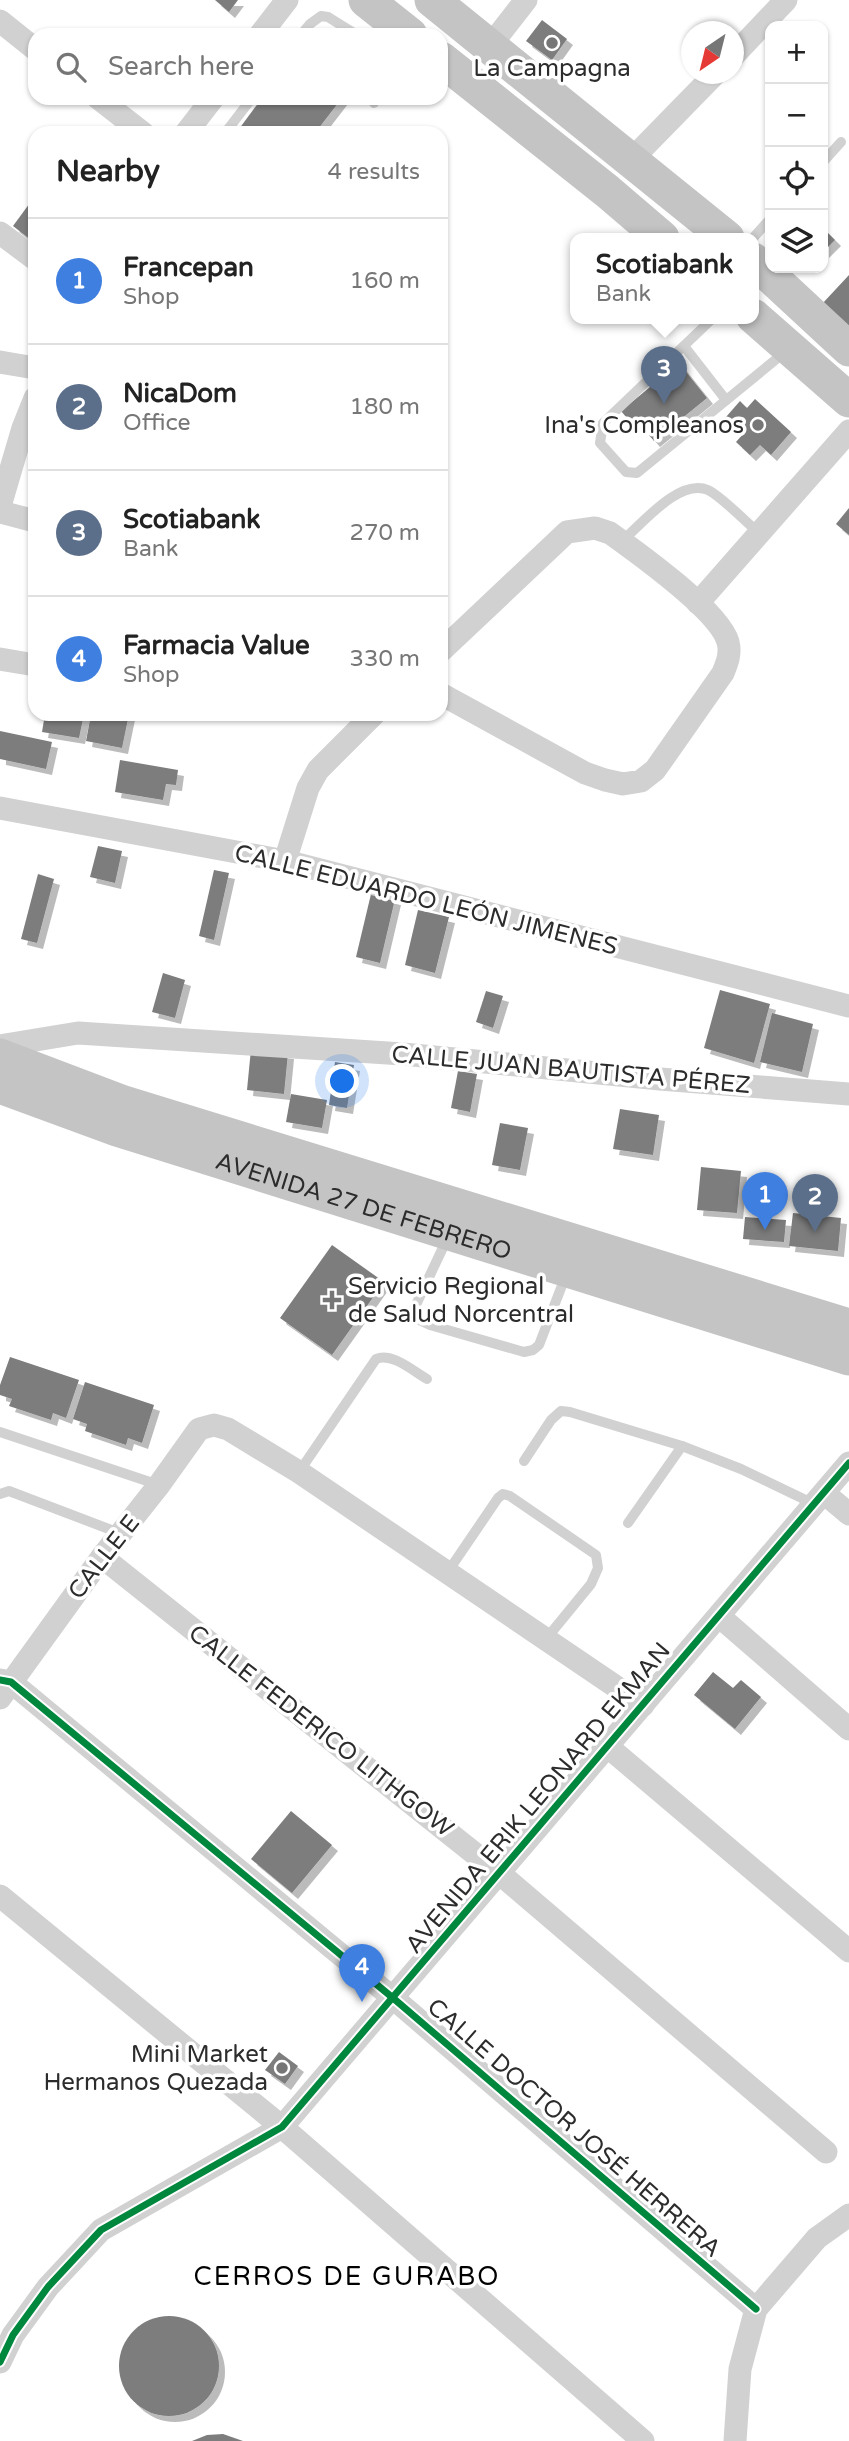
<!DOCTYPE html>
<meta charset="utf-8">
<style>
:root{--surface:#fff;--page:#f2f2f2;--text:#222;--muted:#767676;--line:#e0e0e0;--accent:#767676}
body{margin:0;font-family:"Varela Round",sans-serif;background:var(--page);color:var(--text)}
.controls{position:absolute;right:21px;top:21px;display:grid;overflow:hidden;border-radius:14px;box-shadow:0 2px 5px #0004}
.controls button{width:63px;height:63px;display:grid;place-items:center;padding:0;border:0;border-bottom:2px solid var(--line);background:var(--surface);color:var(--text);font:35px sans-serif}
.compass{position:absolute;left:681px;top:21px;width:63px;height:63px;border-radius:50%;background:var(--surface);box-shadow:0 2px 5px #0004;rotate:215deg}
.you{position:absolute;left:343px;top:1082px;width:24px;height:24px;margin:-18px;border:5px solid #fff;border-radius:50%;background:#1a73e8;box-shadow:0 0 0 10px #1a73e833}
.badge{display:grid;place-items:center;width:46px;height:46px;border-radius:50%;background:var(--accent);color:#fff;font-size:23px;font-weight:700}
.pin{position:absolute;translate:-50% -58px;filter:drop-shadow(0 2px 4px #0008)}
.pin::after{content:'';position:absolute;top:37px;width:24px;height:21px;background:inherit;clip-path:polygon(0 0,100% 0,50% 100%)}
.popup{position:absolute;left:570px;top:233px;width:189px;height:91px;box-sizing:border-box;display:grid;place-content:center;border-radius:14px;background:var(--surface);filter:drop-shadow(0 2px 5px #0005);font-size:23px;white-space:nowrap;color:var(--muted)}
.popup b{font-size:26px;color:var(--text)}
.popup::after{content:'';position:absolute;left:50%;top:100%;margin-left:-14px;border:14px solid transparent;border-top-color:var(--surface)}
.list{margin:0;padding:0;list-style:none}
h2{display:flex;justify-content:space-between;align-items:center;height:91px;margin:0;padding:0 28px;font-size:30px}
h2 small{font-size:23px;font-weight:400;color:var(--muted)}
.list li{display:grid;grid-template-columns:46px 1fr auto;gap:21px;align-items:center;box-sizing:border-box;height:126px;padding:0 28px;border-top:2px solid var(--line)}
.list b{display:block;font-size:26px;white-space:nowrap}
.list p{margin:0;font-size:23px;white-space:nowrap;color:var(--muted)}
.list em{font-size:23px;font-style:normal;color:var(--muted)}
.icon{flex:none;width:38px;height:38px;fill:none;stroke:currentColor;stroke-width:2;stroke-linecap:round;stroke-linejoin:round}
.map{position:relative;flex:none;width:849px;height:2441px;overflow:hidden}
.search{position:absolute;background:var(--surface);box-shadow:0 2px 5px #0004;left:28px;top:28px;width:420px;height:77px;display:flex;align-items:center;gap:18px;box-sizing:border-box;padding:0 24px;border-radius:21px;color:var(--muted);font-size:26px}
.panel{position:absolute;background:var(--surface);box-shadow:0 2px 5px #0004;left:28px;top:126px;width:420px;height:595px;border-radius:21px}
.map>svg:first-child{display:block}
</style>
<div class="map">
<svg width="849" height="2441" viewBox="0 0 849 2441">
<defs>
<filter id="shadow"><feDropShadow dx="6" dy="6" stdDeviation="0" flood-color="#0004"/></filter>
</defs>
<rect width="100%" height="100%" fill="#fff"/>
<!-- building -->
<g fill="#7d7d7d" filter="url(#shadow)">
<path d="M215,0h23l-9,12z"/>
<path d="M542,20l25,19 -15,21 -26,-19z"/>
<path d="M262,98h80l-27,35h-79z"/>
<path d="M35,196v39l-4,5 -18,-14z"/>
<path d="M823,228l12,12 -12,12z"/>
<path d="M849,275v53l-27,-24z"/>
<path d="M679,363l28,35 -53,43 -12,-14 -5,3 -16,-19z"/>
<path d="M755,399l36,33 -20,23 -11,-10 -10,10 -14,-13 8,-9 -18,-16 14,-16 7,7z"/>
<path d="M849,508v27l-13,-11z"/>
<path d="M45,714h39l-5,24 -37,-6z"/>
<path d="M91,714h38l-7,34 -36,-7z"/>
<path d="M0,731l52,11 -6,27 -46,-10z"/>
<path d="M120,760l58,10 -2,15 -10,-1 -3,16 -48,-8z"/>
<path d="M98,846l24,5 -7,32 -25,-6z"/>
<path d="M214,870l15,3 -15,67 -15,-4z"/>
<path d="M38,874l16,5 -17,64 -16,-4z"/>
<path d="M371,894l24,5 -15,64 -24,-6z"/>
<path d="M418,910l31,7 -14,56 -30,-8z"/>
<path d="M163,973l22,7 -10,38 -23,-6z"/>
<path d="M720,990l50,14 -16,59 -50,-15z"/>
<path d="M486,991l17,5 -10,32 -17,-6z"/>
<path d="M772,1013l41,11 -11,48 -42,-10z"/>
<path d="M251,1049l37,4 -4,41 -37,-4z"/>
<path d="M335,1062l19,3 -7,43 -18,-3z"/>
<path d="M458,1071l19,3 -7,38 -19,-4z"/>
<path d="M291,1094l36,6 -5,28 -36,-6z"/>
<path d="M620,1109l39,6 -6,40 -40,-6z"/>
<path d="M500,1123l28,5 -8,42 -28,-5z"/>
<path d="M701,1167l40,4 -4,42 -40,-3z"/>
<path d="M793,1213l48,5 -3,33 -49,-5z"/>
<path d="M745,1217l41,3 -2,22 -41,-3z"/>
<path d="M332,1245l52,37 -52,73 -52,-37z"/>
<path d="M10,1357l69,23 -13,38 -13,-5 -2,7 -42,-14 3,-7 -12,-4v-10z"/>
<path d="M85,1382l69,23 -12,38 -14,-5 -2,7 -41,-14 2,-7 -14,-5z"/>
<path d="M713,1672l20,16 8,-8 20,17 -26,32 -41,-34z"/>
<path d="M291,1811l41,34 -40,48 -41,-34z"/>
<path d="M279,2052l19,14 -13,18 -20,-14z"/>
<circle cx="169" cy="2366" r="50"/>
<path d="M223,2434l20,7h-51l15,-6z"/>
</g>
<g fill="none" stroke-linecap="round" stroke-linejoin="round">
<!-- lane -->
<g stroke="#d1d1d1" stroke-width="10">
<path d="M301,35l9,-11 11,-8 7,1 29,18"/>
<path d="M374,103l2,-5"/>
<path d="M225,133l27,-35"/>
<path d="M823,162l18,-20"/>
<path d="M753,238l17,-19"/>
<path d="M713,318l-110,105 -3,20 26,29 11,1 148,-121"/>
<path d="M684,346l42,54"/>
<path d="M622,541c20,-17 57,-63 86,-51 13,6 39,33 51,43"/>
<path d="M447,1239l-33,70 3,10 13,6 94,27 9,-2 6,-5 27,-70"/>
<path d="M0,1432l159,53"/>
<path d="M524,1461l27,-41 10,-9 9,1 112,34 59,23 73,35"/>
<path d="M299,1472l77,-113c16,-7 37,12 51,20"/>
<path d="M0,1494l9,-3 113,43"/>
<path d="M628,1523l54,-77"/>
<path d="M447,1573l51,-75 5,-4 7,2 86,59 2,13 -7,16 -45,55"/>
</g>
<!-- street -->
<g stroke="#d1d1d1" stroke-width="23">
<path d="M0,21l35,28"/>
<path d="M260,35l27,-35"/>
<path d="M490,46l36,-46"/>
<path d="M734,55l52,-55"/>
<path d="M98,98l45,35"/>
<path d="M186,133l27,-35"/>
<path d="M632,159l83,-85"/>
<path d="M0,233l35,26"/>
<path d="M0,362l35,6"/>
<path d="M0,506l23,-78 12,-30"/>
<path d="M0,512l35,9"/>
<path d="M698,603l151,-172"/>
<path d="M441,651l126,-119 28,-4 15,5c28,20 109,78 118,109 3,12 -1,21 -5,31l-68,97 -14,11 -18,3 -18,-4 -20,-7 -144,-79"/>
<path d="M0,659l35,6"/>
<path d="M0,808l285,53 564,145"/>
<path d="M285,861l23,-73 10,-18 56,-56"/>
<path d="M0,1046l78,-13 325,21 257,25 189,15"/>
<path d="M824,1493l25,21"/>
<path d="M102,1557l397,316 327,279"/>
<path d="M719,1616l130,113"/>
<path d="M0,1680l11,2 382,316 363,311"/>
<path d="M0,1698l102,-141 57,-72 40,-56 15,-4 14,4 71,43 344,233"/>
<path d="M607,1746l242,205"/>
<path d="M0,1896l282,231 361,314"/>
<path d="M0,2362l13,-27 35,-48 53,-57 181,-103 567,-664"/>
<path d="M735,2441l5,-72 16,-60 61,-71 32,-23"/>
</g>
<!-- primary -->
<g stroke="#c4c4c4" stroke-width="35">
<path d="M366,0l44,35"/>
<path d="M432,0l295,238"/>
<path d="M441,59l166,132 55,47"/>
<path d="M753,260l96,89"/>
<path d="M753,316l96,84"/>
<path d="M0,1056l124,47 725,223"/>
<path id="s1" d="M0,1086l117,43 732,229"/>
</g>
<!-- cycleway casing -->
<g stroke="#fff" stroke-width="11">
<g id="cycleway">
<path d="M0,1680l11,2 382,316 363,311"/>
<path d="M0,2362l13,-27 35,-48 53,-57 181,-103 567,-664"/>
</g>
</g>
<!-- cycleway -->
<use href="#cycleway" stroke="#00873e" stroke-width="7"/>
</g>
<!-- markers -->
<g fill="#767676" stroke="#fff" stroke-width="2.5">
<circle cx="552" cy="43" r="7"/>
<circle cx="758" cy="425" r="7"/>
<path d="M328.5 1289.5h7v7h7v7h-7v7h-7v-7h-7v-7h7z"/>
<circle cx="282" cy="2068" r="7"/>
</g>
<g text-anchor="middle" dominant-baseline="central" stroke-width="7" stroke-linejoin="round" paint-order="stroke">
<!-- poi labels -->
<g font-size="24" fill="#2c2c2c" stroke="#fff" text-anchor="end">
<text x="552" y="68" text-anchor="middle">La Campagna</text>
<text x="744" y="425">Ina's Compleanos</text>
<text x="348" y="1286" text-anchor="start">Servicio Regional<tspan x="348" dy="28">de Salud Norcentral</tspan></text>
<text x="268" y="2054">Mini Market<tspan x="268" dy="28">Hermanos Quezada</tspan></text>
</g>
<!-- street labels -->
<g font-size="24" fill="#2c2c2c" stroke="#fff">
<text transform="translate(426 900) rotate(14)">CALLE EDUARDO LEÓN JIMENES</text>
<text transform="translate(571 1070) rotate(5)">CALLE JUAN BAUTISTA PÉREZ</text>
<text stroke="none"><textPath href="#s1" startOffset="383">AVENIDA 27 DE FEBRERO</textPath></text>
<text transform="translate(104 1557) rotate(-52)">CALLE E</text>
<text transform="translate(321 1731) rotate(38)">CALLE FEDERICO LITHGOW</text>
<text transform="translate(538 1798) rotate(-50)">AVENIDA ERIK LEONARD EKMAN</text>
<text transform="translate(574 2128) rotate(41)">CALLE DOCTOR JOSÉ HERRERA</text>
</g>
<!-- neighbourhood labels -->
<g font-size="26" letter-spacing="2" fill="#000" stroke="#fff">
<text x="347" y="2276">CERROS DE GURABO</text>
</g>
</g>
</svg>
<div class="controls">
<button>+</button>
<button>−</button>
<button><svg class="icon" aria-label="locate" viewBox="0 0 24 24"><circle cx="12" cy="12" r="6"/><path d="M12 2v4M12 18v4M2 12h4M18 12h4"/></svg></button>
<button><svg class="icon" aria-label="layers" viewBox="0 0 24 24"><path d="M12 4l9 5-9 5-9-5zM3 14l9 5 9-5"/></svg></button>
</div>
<svg class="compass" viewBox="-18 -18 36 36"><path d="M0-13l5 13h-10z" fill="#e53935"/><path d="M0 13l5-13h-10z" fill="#767676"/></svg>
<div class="you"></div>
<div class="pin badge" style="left:765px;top:1230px;background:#3f7fe0">1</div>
<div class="pin badge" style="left:815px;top:1232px;background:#5c6f8a">2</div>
<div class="pin badge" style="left:664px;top:404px;background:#5c6f8a">3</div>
<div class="popup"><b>Scotiabank</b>Bank</div>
<div class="pin badge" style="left:362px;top:2002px;background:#3f7fe0">4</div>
<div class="search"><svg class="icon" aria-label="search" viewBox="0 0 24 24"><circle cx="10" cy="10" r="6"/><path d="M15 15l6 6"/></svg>Search here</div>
<section class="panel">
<h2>Nearby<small>4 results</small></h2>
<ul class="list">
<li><span class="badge" style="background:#3f7fe0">1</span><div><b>Francepan</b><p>Shop</p></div><em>160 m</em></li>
<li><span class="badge" style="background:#5c6f8a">2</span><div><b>NicaDom</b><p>Office</p></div><em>180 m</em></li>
<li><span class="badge" style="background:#5c6f8a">3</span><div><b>Scotiabank</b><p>Bank</p></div><em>270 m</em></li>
<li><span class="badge" style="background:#3f7fe0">4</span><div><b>Farmacia Value</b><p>Shop</p></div><em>330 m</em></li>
</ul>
</section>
</div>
